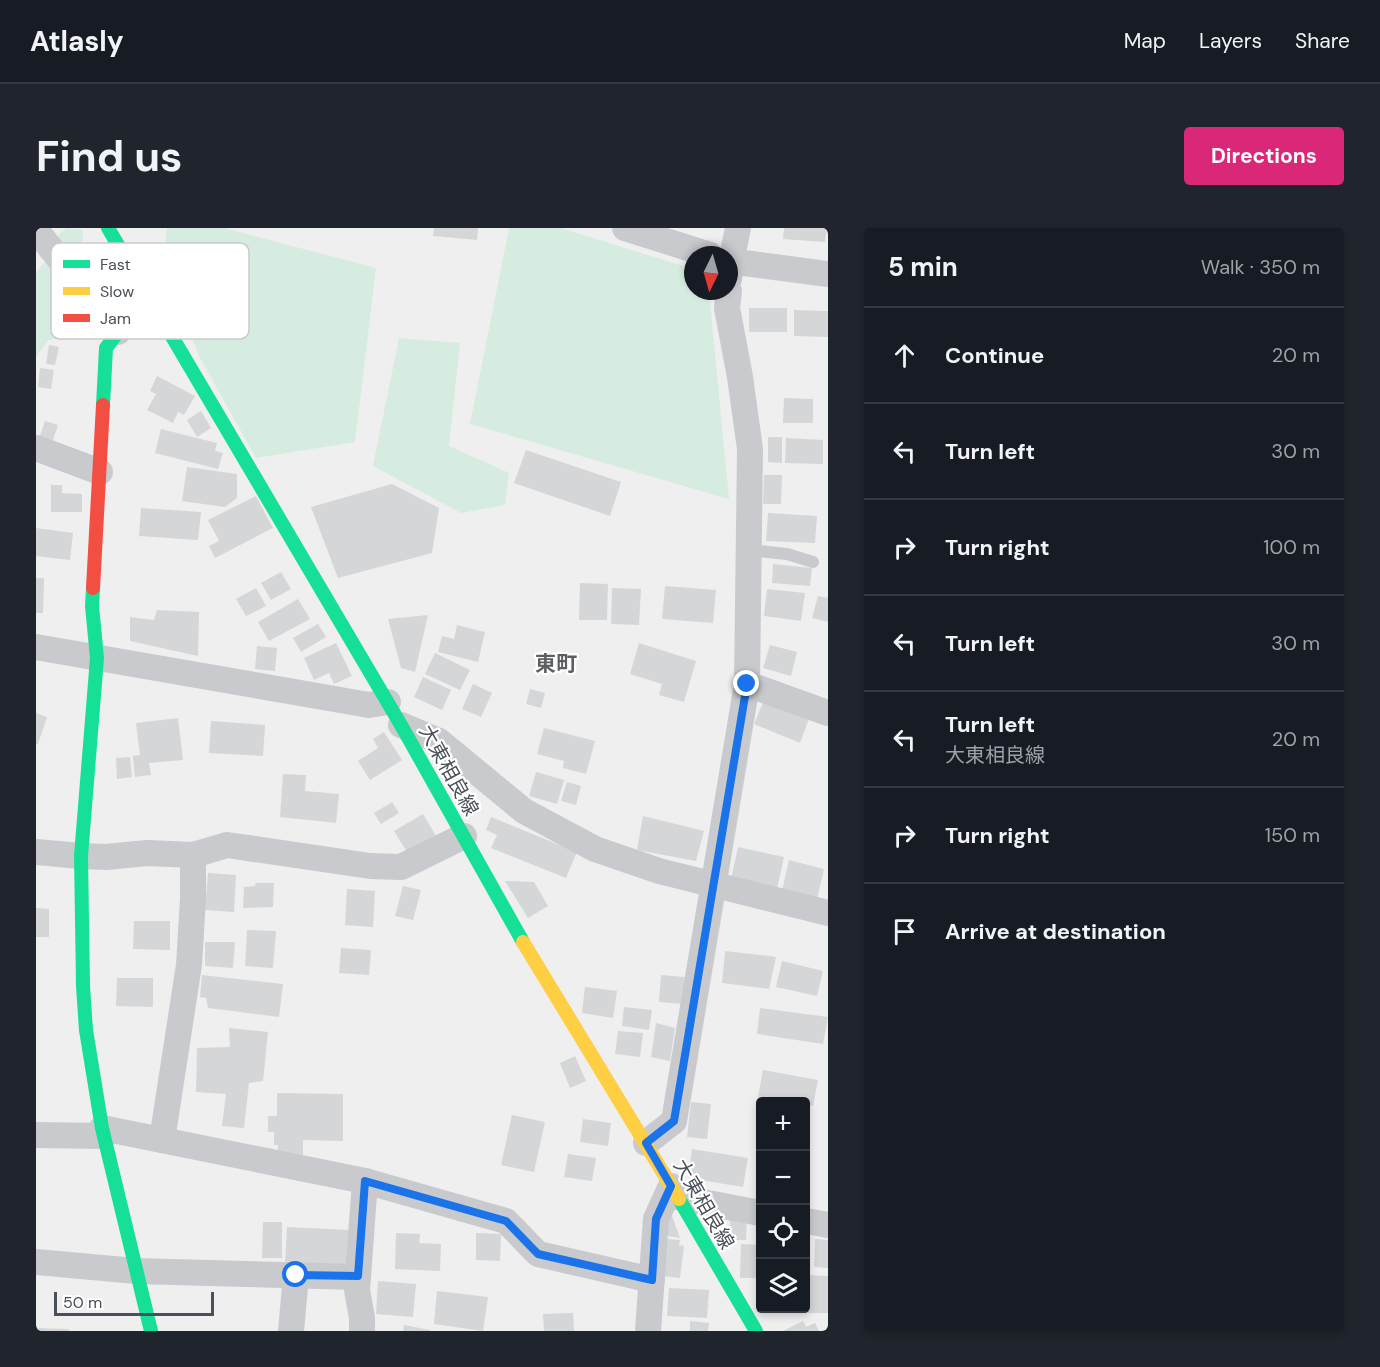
<!DOCTYPE html>
<meta charset="utf-8">
<style>
:root{--surface:#171b24;--page:#20242c;--text:#f1f3f6;--muted:#9ea1a6;--line:#363941;--accent:#db2777}
body{margin:0;font-family:"DM Sans","Noto Sans JP",sans-serif;background:var(--page);color:var(--text)}
.controls{position:absolute;right:18px;bottom:18px;display:grid;overflow:hidden;border-radius:6px;box-shadow:0 3px 9px #0003}
.controls button{width:54px;height:54px;display:grid;place-items:center;padding:0;border:0;border-bottom:2px solid var(--line);background:var(--surface);color:var(--text);font:30px sans-serif}
.compass{position:absolute;left:648px;top:18px;width:54px;height:54px;border-radius:50%;background:var(--surface);box-shadow:0 3px 9px #0003;rotate:185deg}
.scale{position:absolute;left:18px;bottom:15px;width:160px;box-sizing:border-box;padding-left:6px;border:3px solid #495059;border-top:0;font-size:16px;line-height:21px;white-space:nowrap;color:#495059;-webkit-text-stroke:4px #fff;paint-order:stroke}
.stop{position:absolute;width:18px;height:18px;margin:-14px;border:4px solid #1a73e8;border-radius:50%;background:#fff}
.stop.end{background:#1a73e8;border-color:#fff;box-shadow:0 2px 6px #0008}
.list{margin:0;padding:0;list-style:none}
h2{display:flex;justify-content:space-between;align-items:center;height:78px;margin:0;padding:0 24px;font-size:26px}
h2 small{font-size:20px;font-weight:400;color:var(--muted)}
.list li{display:grid;grid-template-columns:39px 1fr auto;gap:18px;align-items:center;box-sizing:border-box;height:96px;padding:0 24px;border-top:2px solid var(--line)}
.list b{display:block;font-size:22px;white-space:nowrap}
.list p{margin:0;font-size:20px;white-space:nowrap;color:var(--muted)}
.list em{font-size:20px;font-style:normal;color:var(--muted)}
.icon{flex:none;width:33px;height:33px;fill:none;stroke:currentColor;stroke-width:2;stroke-linecap:round;stroke-linejoin:round}
.map{position:relative;flex:none;width:792px;height:1103px;overflow:hidden;border-radius:6px}
header{display:flex;align-items:center;gap:36px;box-sizing:border-box;height:84px;padding:0 30px;background:var(--surface);border-bottom:2px solid var(--line)}
header strong{font-size:28px}
nav{display:flex;gap:33px;margin-inline-start:auto;font-size:21px}
.intro{display:flex;align-items:center;justify-content:space-between;box-sizing:border-box;height:144px;padding:0 36px}
h1{margin:0;font-size:42px}
.button{padding:15px 27px;border-radius:6px;background:var(--accent);color:#fff;font-size:21px;font-weight:700}
main{display:flex;gap:36px;padding:0 36px}
aside{flex:1;background:var(--surface);border-radius:6px;box-shadow:0 3px 9px #0003}
.map>svg:first-child{display:block}
</style>
<header>
<strong>Atlasly</strong>
<nav><a>Map</a><a>Layers</a><a>Share</a></nav>
</header>
<div class="intro"><h1>Find us</h1><a class="button">Directions</a></div>
<main>
<div class="map">
<svg width="792" height="1103" viewBox="0 0 792 1103">
<rect width="100%" height="100%" fill="#efefef"/>
<!-- green -->
<g fill="#d6ece0">
<path d="M31,0l16,2c-1,15 1,31 -4,45l-26,-26 7,-16z"/>
<path d="M131,0h57l152,40 -21,174 -99,16 -57,-102 -37,-93z"/>
<path d="M473,0h52l132,41v22h16l20,208 -259,-75z"/>
<path d="M11,32l27,22 -4,31 1,15 -4,9 -19,3 -12,17v-85z"/>
<path d="M363,110l61,5 -11,103 60,27 -4,32 -44,8 -88,-47z"/>
</g>
<!-- building -->
<g fill="#d5d6d8">
<path d="M398,0h44l-1,12 -44,-4z"/>
<path d="M748,0h43l-2,14 -42,-3z"/>
<rect x="713" y="80" width="38" height="24"/>
<path d="M758,82l34,1v26l-34,-1z"/>
<path d="M13,117l10,2 -4,18 -9,-1z"/>
<path d="M4,140l14,2 -3,19 -13,-2z"/>
<path d="M121,148l38,20 -11,19 -6,-3 -5,11 -26,-13 9,-16 -6,-3z"/>
<path d="M748,170l29,1v24h-30z"/>
<path d="M165,183l10,17 -14,9 -10,-17z"/>
<path d="M9,193l13,4 -6,18 -13,-4z"/>
<path d="M125,201l56,14 -2,8 8,2 -5,16 -63,-16z"/>
<path d="M732,209h14v26l-14,-1z"/>
<path d="M750,210l37,2v24l-38,-1z"/>
<path d="M490,222l95,32 -11,34 -96,-33z"/>
<path d="M151,239l50,7v24l-12,9 -43,-6z"/>
<path d="M728,247h18l-1,29h-18z"/>
<path d="M356,256l47,24 -7,45 -94,25 -27,-71z"/>
<path d="M15,257h11v8l20,1v18h-31z"/>
<path d="M220,268l17,32 -58,30 -6,-12 10,-5 -11,-21z"/>
<path d="M105,280l60,4 -3,28 -59,-4z"/>
<path d="M732,285l49,3 -2,27 -49,-2z"/>
<path d="M0,300l37,5 -3,27 -34,-4z"/>
<path d="M737,336l39,4 -2,18 -38,-3z"/>
<path d="M245,344l10,17 -20,11 -10,-17z"/>
<path d="M0,350h8l-1,35h-7z"/>
<path d="M544,355l28,1 -1,36h-28z"/>
<path d="M629,358l51,4 -3,33 -51,-4z"/>
<path d="M220,360l10,18 -20,10 -10,-17z"/>
<path d="M576,360l29,1 -2,36 -28,-1z"/>
<path d="M731,361l38,4 -4,28 -37,-5z"/>
<path d="M782,368l10,2v24l-16,-4z"/>
<path d="M262,371l12,20 -41,22 -11,-19z"/>
<path d="M121,382l42,2 -1,44 -68,-15v-24l24,3z"/>
<path d="M392,387l-13,57 -14,-4 -13,-49z"/>
<path d="M282,396l8,13 -25,15 -8,-14z"/>
<path d="M421,397l28,7 -7,30 -40,-10 4,-16 12,3z"/>
<path d="M300,415l16,33 -18,8 -5,-11 -15,7 -10,-22z"/>
<path d="M603,415l57,18 -12,41 -25,-7 3,-11 -32,-10z"/>
<path d="M734,417l27,7 -6,24 -28,-8z"/>
<path d="M221,418l20,2 -2,23 -20,-2z"/>
<path d="M399,425l35,17 -10,20 -35,-16z"/>
<path d="M387,449l28,13 -9,20 -28,-13z"/>
<path d="M437,456l19,9 -11,24 -19,-8z"/>
<path d="M494,461l15,4 -4,15 -15,-4z"/>
<path d="M729,470l45,18 -10,27 -46,-19z"/>
<path d="M0,485l11,4 -9,27h-2z"/>
<path d="M142,490l5,42 -34,3 2,12 -16,2 -2,-21 7,-1 -4,-32z"/>
<path d="M175,493l54,4 -2,31 -54,-3z"/>
<path d="M508,500l51,13 -9,33 -23,-6 1,-7 -27,-7z"/>
<path d="M348,504l18,28 -32,20 -12,-19 20,-13 -5,-9z"/>
<path d="M94,529l2,20 -15,2 -1,-21z"/>
<path d="M500,544l28,8 -7,24 -28,-8z"/>
<path d="M247,546l23,1 -1,16 34,3 -3,29 -56,-6z"/>
<path d="M531,554l14,4 -5,19 -15,-4z"/>
<path d="M356,574l7,11 -18,11 -7,-11z"/>
<path d="M387,586l13,22 -29,16 -13,-21z"/>
<path d="M607,588l61,15 -8,30 -59,-11z"/>
<path d="M455,589l86,35 -11,26 -75,-30 6,-13 -11,-5z"/>
<path d="M702,619l46,10 -7,32 -46,-10z"/>
<path d="M753,632l35,9 -7,30 -35,-8z"/>
<path d="M172,645l28,2 -2,37 -29,-2z"/>
<path d="M469,653l29,1 14,24 -20,12z"/>
<path d="M220,655h18l-1,24 -30,1 1,-21 11,-1z"/>
<path d="M367,658l18,4 -8,30 -18,-4z"/>
<path d="M311,661l28,2 -2,36 -28,-2z"/>
<path d="M0,680l13,1v28h-13z"/>
<path d="M98,693h36v29l-37,-1z"/>
<path d="M211,702l29,1 -3,37 -28,-2z"/>
<path d="M169,714h30l-2,26 -28,-2z"/>
<path d="M305,720l30,2 -2,25 -30,-2z"/>
<path d="M689,723l51,6 -7,32 -47,-6z"/>
<path d="M746,733l41,10 -6,25 -41,-9z"/>
<path d="M166,747l81,9 -4,33 -71,-9 -2,-10 -6,-1z"/>
<path d="M625,747l24,2 -2,27 -24,-2z"/>
<path d="M81,750h36v29l-37,-1z"/>
<path d="M549,759l32,4 -4,27 -31,-5z"/>
<path d="M588,779l28,3 -3,20 -27,-4z"/>
<path d="M724,780l68,9 -5,27 -66,-10z"/>
<path d="M620,795l19,5 -5,33 -19,-4z"/>
<path d="M193,800l39,4 -5,49 -14,2 -5,45 -22,-2 4,-32 -30,-2 1,-44 33,-1z"/>
<path d="M582,803l25,2 -3,24 -25,-3z"/>
<path d="M539,828l11,25 -16,7 -10,-25z"/>
<path d="M727,842l55,10 -5,26 -7,-1v-3h-22l-26,-5z"/>
<path d="M241,865l66,1v47l-40,-1v15l-25,-1v-9h-4v-13h-6v-16h9z"/>
<path d="M655,874l20,2 -4,35 -20,-2z"/>
<path d="M476,887l33,7 -11,50 -33,-7z"/>
<path d="M547,891l28,4 -3,23 -28,-4z"/>
<path d="M656,921l56,9 -5,29 -55,-9z"/>
<path d="M532,926l28,4 -4,23 -28,-4z"/>
<path d="M690,984l-2,15 -17,-4 -4,-7z"/>
<path d="M633,988h3l8,22 -13,-2z"/>
<path d="M694,991h17l-1,21h-17z"/>
<path d="M227,994h19v36h-20z"/>
<path d="M251,999l62,3 -2,36 -62,-4z"/>
<path d="M360,1005l24,1 -1,9 22,1 -1,27 -45,-2z"/>
<path d="M440,1005l25,1 -1,27 -24,-1z"/>
<path d="M630,1011l14,1 -1,5 5,1 -4,32 -19,-2z"/>
<path d="M779,1011l13,1v28l-14,-1z"/>
<path d="M705,1016l19,1v33h-20z"/>
<path d="M770,1047l22,1v37h-53v-5h31z"/>
<path d="M342,1053l38,3 -3,33 -37,-3z"/>
<path d="M633,1060l40,2 -2,28 -40,-2z"/>
<path d="M401,1063l51,6 -5,34 -49,-7z"/>
<path d="M537,1085l1,18h-30l-1,-17z"/>
<path d="M654,1093l19,2 -1,8h-18z"/>
<path d="M767,1093l3,6 9,-4 4,8h-36z"/>
<path d="M368,1097l26,5v1h-27z"/>
<path d="M1,1100l32,1v2h-32z"/>
</g>
<g fill="none" stroke-linecap="round" stroke-linejoin="round">
<!-- lane -->
<path stroke="#c9cacd" stroke-width="12" d="M713,322l38,4 26,8"/>
<!-- street -->
<g stroke="#c9cacd" stroke-width="26">
<path d="M589,0l85,27"/>
<path d="M0,2l82,102"/>
<path d="M693,33l99,13"/>
<path d="M693,51l2,-17 7,-34"/>
<path d="M0,220l64,24"/>
<path d="M0,419l333,58 19,-3"/>
<path d="M711,456l81,29"/>
<path d="M365,497l38,16 85,70 71,38 64,22 169,42"/>
<path d="M0,624l45,4 25,1 41,-4 46,2 34,-10 143,21 31,1 63,-31"/>
<path d="M66,900l263,53 141,40 32,33 114,26"/>
<path d="M0,907l68,1"/>
<path d="M126,912l27,-175 4,-66v-44"/>
<path d="M610,915l28,-22 73,-437 3,-235 -10,-72 -13,-69 2,-17"/>
<path d="M641,969l83,16"/>
<path d="M770,993l22,4"/>
<path d="M0,1034l100,9 222,6"/>
<path d="M255,1103l5,-56"/>
<path d="M326,1103v-13l-5,-28 8,-109"/>
<path d="M612,1103l8,-112 15,-33"/>
</g>
<!-- fast -->
<g stroke="#16e098" stroke-width="14">
<path d="M72,0l293,497 122,217"/>
<path d="M67,177l3,-57 12,-16 36,-26"/>
<path d="M57,360l-1,18 5,52 -16,198 2,130 3,44 16,98 49,203"/>
<path d="M643,971l77,132"/>
</g>
<!-- slow -->
<path stroke="#ffcf43" stroke-width="14" d="M487,714l156,257"/>
<!-- jam -->
<path stroke="#f24e42" stroke-width="14" d="M57,360l10,-183"/>
</g>
<g fill="none" stroke-linecap="round" stroke-linejoin="round">
<!-- route -->
<path stroke="#1a73e8" stroke-width="8" d="M260,1047l62,1 7,-95 141,40 32,33 114,26 4,-61 15,-33 -25,-43 28,-22 73,-437"/>
</g>
<g text-anchor="middle" dominant-baseline="central" stroke-width="4.5" stroke-linejoin="round" paint-order="stroke">
<!-- street labels -->
<g font-size="20" fill="#495059" stroke="#fff">
<text transform="translate(413 542) rotate(61)">大東相良線</text>
<text transform="translate(668 976) rotate(60)">大東相良線</text>
</g>
<!-- neighbourhood labels -->
<g font-size="21" font-weight="bold" fill="#5c5e62" stroke="#fff">
<text x="520" y="436">東町</text>
</g>
</g>
<!-- legend -->
<rect x="15" y="15" width="198" height="96" rx="9" fill="#fff" stroke="#c8cacd" stroke-width="1.5"/>
<rect x="27" y="32" width="27" height="8" fill="#16e098"/>
<rect x="27" y="59" width="27" height="8" fill="#ffcf43"/>
<rect x="27" y="86" width="27" height="8" fill="#f24e42"/>
<g font-size="16" fill="#495059">
<text x="64" y="42">Fast</text>
<text x="64" y="69">Slow</text>
<text x="64" y="96">Jam</text>
</g>
</svg>
<div class="controls">
<button>+</button>
<button>−</button>
<button><svg class="icon" aria-label="locate" viewBox="0 0 24 24"><circle cx="12" cy="12" r="6"/><path d="M12 2v4M12 18v4M2 12h4M18 12h4"/></svg></button>
<button><svg class="icon" aria-label="layers" viewBox="0 0 24 24"><path d="M12 4l9 5-9 5-9-5zM3 14l9 5 9-5"/></svg></button>
</div>
<svg class="compass" viewBox="-18 -18 36 36"><path d="M0-13l5 13h-10z" fill="#e53935"/><path d="M0 13l5-13h-10z" fill="#9ea1a6"/></svg>
<div class="scale">50 m</div>
<div class="stop" style="left:260px;top:1047px"></div>
<div class="stop end" style="left:711px;top:456px"></div>
</div>
<aside>
<h2>5 min<small>Walk · 350 m</small></h2>
<ul class="list">
<li><svg class="icon" aria-label="ahead" viewBox="0 0 24 24"><path d="M12 20V5M6 11l6-6 6 6"/></svg><div><b>Continue</b></div><em>20 m</em></li>
<li><svg class="icon" aria-label="left" viewBox="0 0 24 24"><path d="M17 20v-9H6M10 6l-5 5 5 5"/></svg><div><b>Turn left</b></div><em>30 m</em></li>
<li><svg class="icon" aria-label="right" viewBox="0 0 24 24"><path d="M7 20v-9h11M14 6l5 5-5 5"/></svg><div><b>Turn right</b></div><em>100 m</em></li>
<li><svg class="icon" aria-label="left" viewBox="0 0 24 24"><path d="M17 20v-9H6M10 6l-5 5 5 5"/></svg><div><b>Turn left</b></div><em>30 m</em></li>
<li><svg class="icon" aria-label="left" viewBox="0 0 24 24"><path d="M17 20v-9H6M10 6l-5 5 5 5"/></svg><div><b>Turn left</b><p>大東相良線</p></div><em>20 m</em></li>
<li><svg class="icon" aria-label="right" viewBox="0 0 24 24"><path d="M7 20v-9h11M14 6l5 5-5 5"/></svg><div><b>Turn right</b></div><em>150 m</em></li>
<li><svg class="icon" aria-label="arrive" viewBox="0 0 24 24"><path d="M6 21V4h12l-3 4 3 4H6"/></svg><div><b>Arrive at destination</b></div></li>
</ul>
</aside>
</main>
